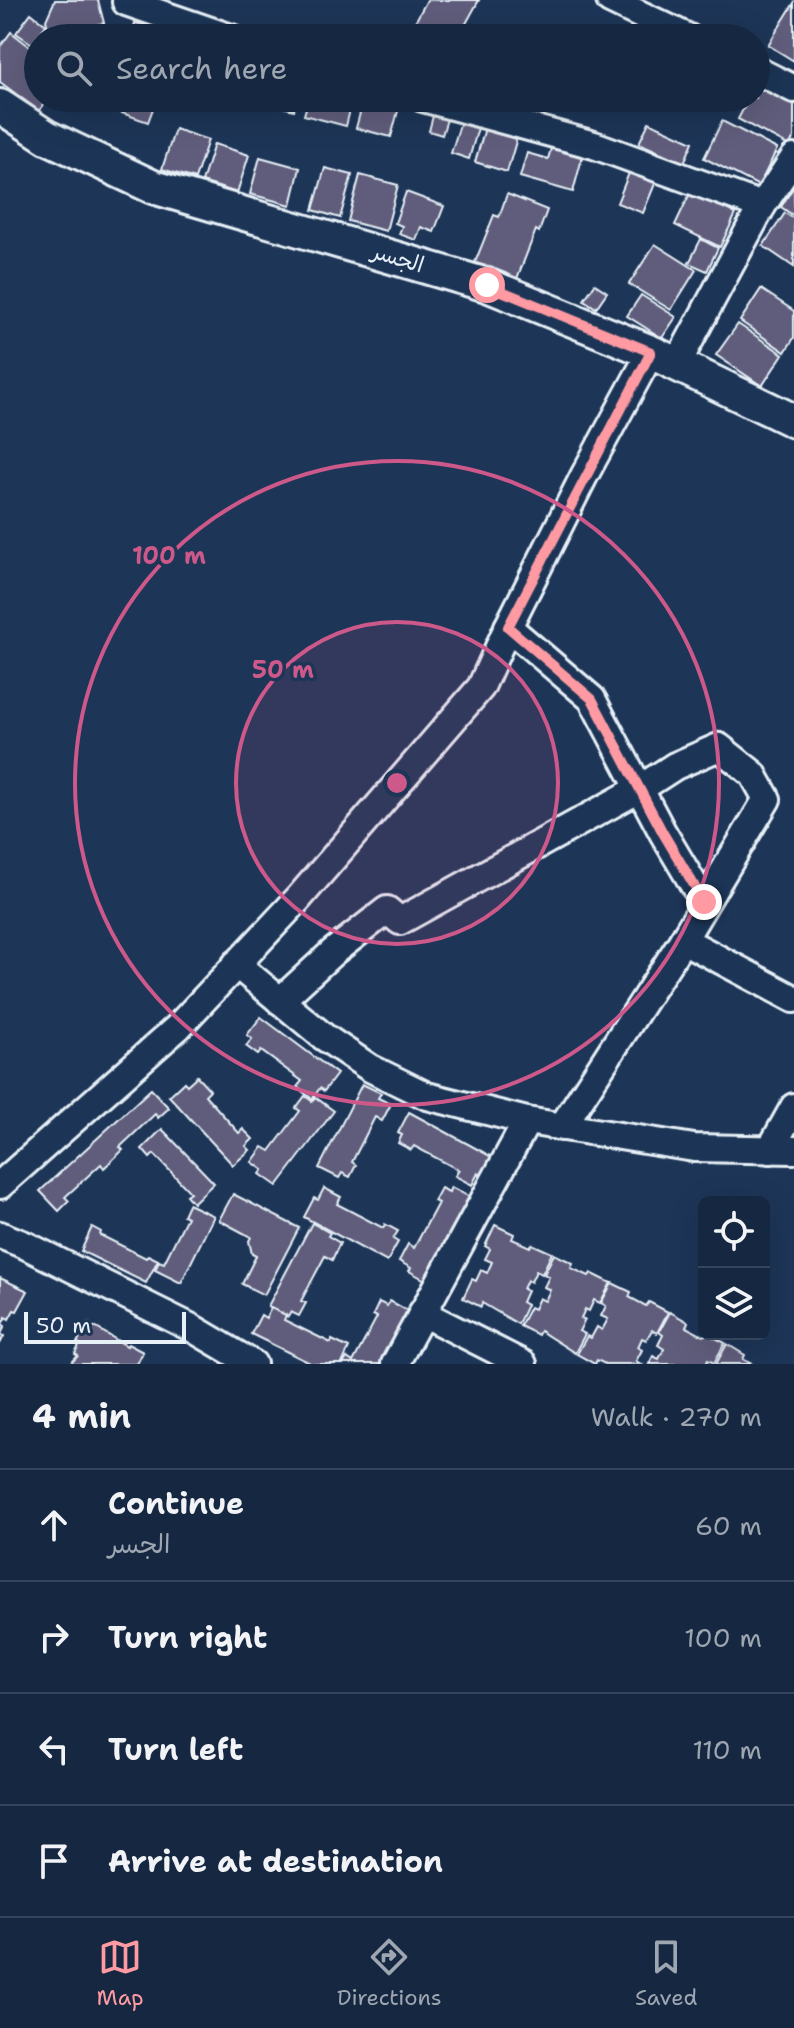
<!DOCTYPE html>
<meta charset="utf-8">
<style>
:root{--surface:#162841;--page:#1f3048;--text:#f1f3f6;--muted:#9ea6b1;--line:#35445a;--accent:#ff9aa2}
body{margin:0;font-family:"Shantell Sans","Playpen Sans Arabic",sans-serif;background:var(--page);color:var(--text)}
.controls{position:absolute;right:24px;bottom:24px;display:grid;overflow:hidden;border-radius:12px;box-shadow:0 8px 32px #0002}
.controls button{width:72px;height:72px;display:grid;place-items:center;padding:0;border:0;border-bottom:2px solid var(--line);background:var(--surface);color:var(--text);font:40px sans-serif}
.scale{position:absolute;left:24px;bottom:20px;width:162px;box-sizing:border-box;padding-left:8px;border:4px solid #e8f1f8;border-top:0;font-size:22px;line-height:28px;white-space:nowrap;color:#e8f1f8;-webkit-text-stroke:6px #1d3557;paint-order:stroke}
.stop{position:absolute;width:24px;height:24px;margin:-18px;border:6px solid #ff9aa2;border-radius:50%;background:#fff}
.stop.end{background:#ff9aa2;border-color:#fff;box-shadow:0 2px 8px #0008}
.list{margin:0;padding:0;list-style:none}
h2{display:flex;justify-content:space-between;align-items:center;height:104px;margin:0;padding:0 32px;font-size:34px}
h2 small{font-size:26px;font-weight:400;color:var(--muted)}
.list li{display:grid;grid-template-columns:52px 1fr auto;gap:24px;align-items:center;box-sizing:border-box;height:112px;padding:0 32px;border-top:2px solid var(--line)}
.list b{display:block;font-size:30px;white-space:nowrap}
.list p{margin:0;font-size:26px;white-space:nowrap;color:var(--muted)}
.list em{font-size:26px;font-style:normal;color:var(--muted)}
.icon{flex:none;width:44px;height:44px;fill:none;stroke:currentColor;stroke-width:2;stroke-linecap:round;stroke-linejoin:round}
.map{position:relative;flex:none;width:794px;height:1364px;overflow:hidden}
.search{position:absolute;background:var(--surface);box-shadow:0 8px 32px #0002;left:24px;right:24px;top:24px;height:88px;display:flex;align-items:center;gap:20px;box-sizing:border-box;padding:0 28px;border-radius:44px;color:var(--muted);font-size:30px}
.sheet{height:552px;background:var(--surface)}
nav{display:flex;justify-content:space-around;align-items:center;box-sizing:border-box;height:112px;border-top:2px solid var(--line);background:var(--surface);font-size:22px;color:var(--muted)}
nav a{display:grid;justify-items:center;gap:4px}
nav .on{color:var(--accent)}
.map>svg:first-child{display:block}
</style>
<div class="map">
<svg width="794" height="1364" viewBox="0 0 794 1364">
<rect width="100%" height="100%" fill="#1d3557"/>
<filter id="ink" filterUnits="userSpaceOnUse"><feTurbulence type="fractalNoise" baseFrequency=".0125" numOctaves="2"/><feDisplacementMap in="SourceGraphic" scale="16" xChannelSelector="R" yChannelSelector="G"/><feConvolveMatrix kernelMatrix="1 2 1 2 8 2 1 2 1" color-interpolation-filters="sRGB"/></filter>
<g filter="url(#ink)">
<!-- building -->
<g fill="#605d7b" stroke="#e8f1f8" stroke-width="2">
<path d="M55,0h43l6,23 -54,13 -4,-16z"/>
<path d="M427,0h52l-21,38h-19l-25,-14z"/>
<path d="M794,3v58l-26,-16z"/>
<path d="M31,13l15,12 -14,19 -16,-11z"/>
<path d="M135,23l40,9 -1,6h-42z"/>
<path d="M11,32l27,21v45h10l-9,13 -39,-29v-35z"/>
<path d="M756,84l38,15v38l-5,9 -51,-27 11,-21h7z"/>
<path d="M108,98h49l-9,24 -44,-15z"/>
<path d="M260,98h38l-4,12 -35,-9z"/>
<path d="M309,98h44l-7,28 -42,-11z"/>
<path d="M364,98l37,2 -10,37 -35,-9z"/>
<path d="M706,98h29l-6,12z"/>
<path d="M434,112l14,4 -6,19 -13,-4z"/>
<path d="M463,115l17,6 -11,38 -18,-6z"/>
<path d="M488,118l32,10 -13,44 -32,-10z"/>
<path d="M722,121l55,28 -18,37 -55,-28z"/>
<path d="M649,122l44,20 -9,21 -45,-20z"/>
<path d="M175,129l33,11 -13,39 -33,-10z"/>
<path d="M554,138l31,9 -12,45 -53,-15 7,-24 21,6z"/>
<path d="M214,144l35,11 -12,38 -35,-11z"/>
<path d="M260,157l40,11 -9,37 -41,-11z"/>
<path d="M633,163l26,11 -16,39 -26,-10z"/>
<path d="M325,168l27,7 -12,43 -27,-8z"/>
<path d="M360,175l38,10 -12,46 -38,-10z"/>
<path d="M794,186v30l-13,-9z"/>
<path d="M691,191l45,23 -16,33 -45,-22z"/>
<path d="M406,192l38,14 -10,26 -13,-5 -5,13 -17,-6 3,-8 -7,-3z"/>
<path d="M507,194l40,16 -8,22 -3,-2 -20,51 -42,-16 20,-50 5,2z"/>
<path d="M785,213l9,6v48l-31,-21z"/>
<path d="M701,239l17,9 -11,23 -18,-8z"/>
<path d="M655,244l41,26 -25,40 -42,-26z"/>
<path d="M595,284l12,8 -11,16 -12,-8z"/>
<path d="M761,289l33,22v27l-9,14 -45,-31z"/>
<path d="M641,295l35,22 -14,21 -35,-22z"/>
<path d="M738,324l45,30 -21,32 -46,-31z"/>
<path d="M261,1017l76,57 -13,17 -4,-3 -8,11 -15,-12 5,-6 -41,-30 -3,4 -12,-9 6,-7 -5,-4z"/>
<path d="M197,1076l13,14 -5,5 34,38 4,-4 10,10 -7,7 4,4 -17,15 -64,-69 15,-14 3,3z"/>
<path d="M362,1084l19,9 -3,5 13,6 -9,17 -7,-4 -23,45 4,3 -6,12 -8,-4 -3,5 -20,-10z"/>
<path d="M151,1089l18,19 -11,10 -3,-4 -35,33 3,3 -19,18 -3,-4 -36,33 4,4 -10,10 -19,-20z"/>
<path d="M305,1096l7,5 3,-4 19,14 -57,75 -17,-12 3,-4 -11,-8 11,-15 7,4 30,-40 -4,-3z"/>
<path d="M409,1112l83,45 -10,18 -4,-2 -6,12 -17,-9 4,-6 -45,-24 -3,4 -13,-7 4,-8 -4,-2z"/>
<path d="M162,1129l52,54 -21,20 -7,-8 4,-3 -36,-38 -4,4 -8,-9z"/>
<path d="M451,1187l21,11 -45,83 -18,-10 2,-3 -12,-7 9,-17 6,4 24,-45 -4,-2 7,-13 8,4z"/>
<path d="M324,1188l17,9 -4,7 46,24 2,-4 13,7 -5,8 5,3 -11,20 -83,-45 10,-19 4,2z"/>
<path d="M233,1194l66,34 -35,67 -22,-11 14,-28 -4,-2 -3,-13 2,-4 -32,-17z"/>
<path d="M188,1204l26,12 -33,67 -26,-13 4,-9 5,2 23,-46 -4,-2z"/>
<path d="M312,1223l18,10 -2,3 12,7 -8,17 -7,-4 -24,45 5,2 -7,13 -8,-4 -3,5 -20,-11z"/>
<path d="M495,1225l19,9 -2,5 18,8 2,-3 20,9 -10,21 -6,-3 -5,11 -4,-2 -4,9 4,2 -5,11 5,3 -9,19 -36,-21 -1,4 -18,-9 9,-19 4,2 5,-11 6,3 5,-11 -7,-3 5,-10 -5,-3z"/>
<path d="M92,1227l9,5 -1,3 46,23 2,-3 10,5 -12,23 -65,-32z"/>
<path d="M554,1254l19,9 -2,5 18,8 2,-3 20,10 -11,20 -6,-3 -5,11 -4,-2 -4,9 4,2 -6,11 6,3 -10,19 -35,-22 -2,4 -18,-9 10,-19 4,2 5,-11 6,3 5,-11 -6,-3 5,-10 -5,-3z"/>
<path d="M0,1278l28,13 -11,20 -3,-1 -5,9 -3,-2 -4,7 3,2 -4,8 3,2 -4,8z"/>
<path d="M612,1283l19,9 -2,5 17,9 3,-4 19,10 -11,21 -5,-3 -6,10 -4,-2 -4,9 4,3 -6,11 5,3h-36l-8,-4 -2,4 -18,-10 10,-18 4,2 6,-11 5,3 6,-11 -7,-3 5,-10 -5,-3z"/>
<path d="M390,1301l20,11 -27,52h-40l4,-6 6,4 24,-45 -4,-2 6,-13 8,4z"/>
<path d="M271,1308l15,7 -2,5 47,23 1,-3 17,8 -7,16h-30l-61,-30 10,-19 5,3z"/>
<path d="M670,1312l18,10 -2,5 17,9 5,-2 17,9 -11,20 -6,-3 -2,4h-57l4,-8 6,3 5,-10 -6,-4 5,-10 -4,-3z"/>
<path d="M88,1323l39,23 1,-2 15,8 -6,12h-67l8,-8 -3,-2 5,-10 -3,-1z"/>
<path d="M727,1344l18,11 -2,4 9,5h-36z"/>
</g>
<g fill="none" stroke-linecap="round" stroke-linejoin="round">
<!-- minor casing -->
<g stroke="#e8f1f8" stroke-width="32">
<g id="minor">
<path d="M610,0l79,38"/>
<path d="M126,2l105,36"/>
<path d="M756,70l38,19"/>
<path d="M423,98l171,47 168,61"/>
<path d="M677,364l85,-158 32,-48"/>
<path d="M508,627l84,72 71,134 41,69"/>
<path d="M683,940l111,59"/>
<path d="M236,964l88,73 46,31 57,28 100,25 167,27 100,2"/>
<path d="M280,1001l53,-49 54,-42 13,11 241,-133 34,-22 44,-19 34,27 14,25 -84,141 -121,187"/>
<path d="M770,1150l24,-43"/>
<path d="M0,1185l178,-158 120,-128 183,-212 27,-60 76,-151 67,-124"/>
<path d="M0,1235l25,10 167,83 61,36"/>
<path d="M422,1313l101,51"/>
<path d="M395,1364l132,-243"/>
</g>
</g>
<!-- tertiary casing -->
<g stroke="#e8f1f8" stroke-width="38">
<path id="tertiary" d="M0,106l47,31 106,50 334,98 164,67 143,69"/>
</g>
<!-- minor -->
<use href="#minor" stroke="#1d3557" stroke-width="26"/>
<!-- tertiary -->
<use href="#tertiary" stroke="#1d3557" stroke-width="32"/>
</g>
</g>
<g fill="none" stroke-linecap="round" stroke-linejoin="round" filter="url(#ink)">
<!-- route -->
<path stroke="#ff9aa2" stroke-width="10" d="M487,285l164,67 -143,275 84,72 71,134 41,69"/>
</g>
<!-- distance rings -->
<circle cx="397" cy="783" r="161" fill="#cd598a" fill-opacity=".12"/>
<g fill="none" stroke="#cd598a" stroke-width="4">
<circle cx="397" cy="783" r="161"/>
<circle cx="397" cy="783" r="322"/>
</g>
<g text-anchor="middle" dominant-baseline="central" stroke-width="7" stroke-linejoin="round" paint-order="stroke">
<!-- street labels -->
<g font-size="22" fill="#e8f1f8" stroke="#1d3557">
<text transform="translate(398 258) rotate(17)">الجسر</text>
</g>
</g>
<circle cx="397" cy="783" r="12" fill="#cd598a" stroke="#1d3557" stroke-width="4"/>
<g font-size="24" text-anchor="middle" font-weight="bold" fill="#cd598a" stroke="#1d3557" stroke-width="7" stroke-linejoin="round" paint-order="stroke">
<text x="169" y="564">100 m</text>
<text x="283" y="678">50 m</text>
</g>
</svg>
<div class="controls">
<button><svg class="icon" aria-label="locate" viewBox="0 0 24 24"><circle cx="12" cy="12" r="6"/><path d="M12 2v4M12 18v4M2 12h4M18 12h4"/></svg></button>
<button><svg class="icon" aria-label="layers" viewBox="0 0 24 24"><path d="M12 4l9 5-9 5-9-5zM3 14l9 5 9-5"/></svg></button>
</div>
<div class="scale">50 m</div>
<div class="stop" style="left:487px;top:285px"></div>
<div class="stop end" style="left:704px;top:902px"></div>
<div class="search"><svg class="icon" aria-label="search" viewBox="0 0 24 24"><circle cx="10" cy="10" r="6"/><path d="M15 15l6 6"/></svg>Search here</div>
</div>
<section class="sheet">
<h2>4 min<small>Walk · 270 m</small></h2>
<ul class="list">
<li><svg class="icon" aria-label="ahead" viewBox="0 0 24 24"><path d="M12 20V5M6 11l6-6 6 6"/></svg><div><b>Continue</b><p>الجسر</p></div><em>60 m</em></li>
<li><svg class="icon" aria-label="right" viewBox="0 0 24 24"><path d="M7 20v-9h11M14 6l5 5-5 5"/></svg><div><b>Turn right</b></div><em>100 m</em></li>
<li><svg class="icon" aria-label="left" viewBox="0 0 24 24"><path d="M17 20v-9H6M10 6l-5 5 5 5"/></svg><div><b>Turn left</b></div><em>110 m</em></li>
<li><svg class="icon" aria-label="arrive" viewBox="0 0 24 24"><path d="M6 21V4h12l-3 4 3 4H6"/></svg><div><b>Arrive at destination</b></div></li>
</ul>
</section>
<nav>
<a class="on"><svg class="icon" aria-label="map" viewBox="0 0 24 24"><path d="M3 6l6-2 6 2 6-2v14l-6 2-6-2-6 2zM9 4v14M15 6v14"/></svg>Map</a>
<a><svg class="icon" aria-label="directions" viewBox="0 0 24 24"><path d="M12 3l9 9-9 9-9-9zM9 14v-3h6M13 9l2 2-2 2"/></svg>Directions</a>
<a><svg class="icon" aria-label="saved" viewBox="0 0 24 24"><path d="M7 4h10v16l-5-4-5 4z"/></svg>Saved</a>
</nav>
